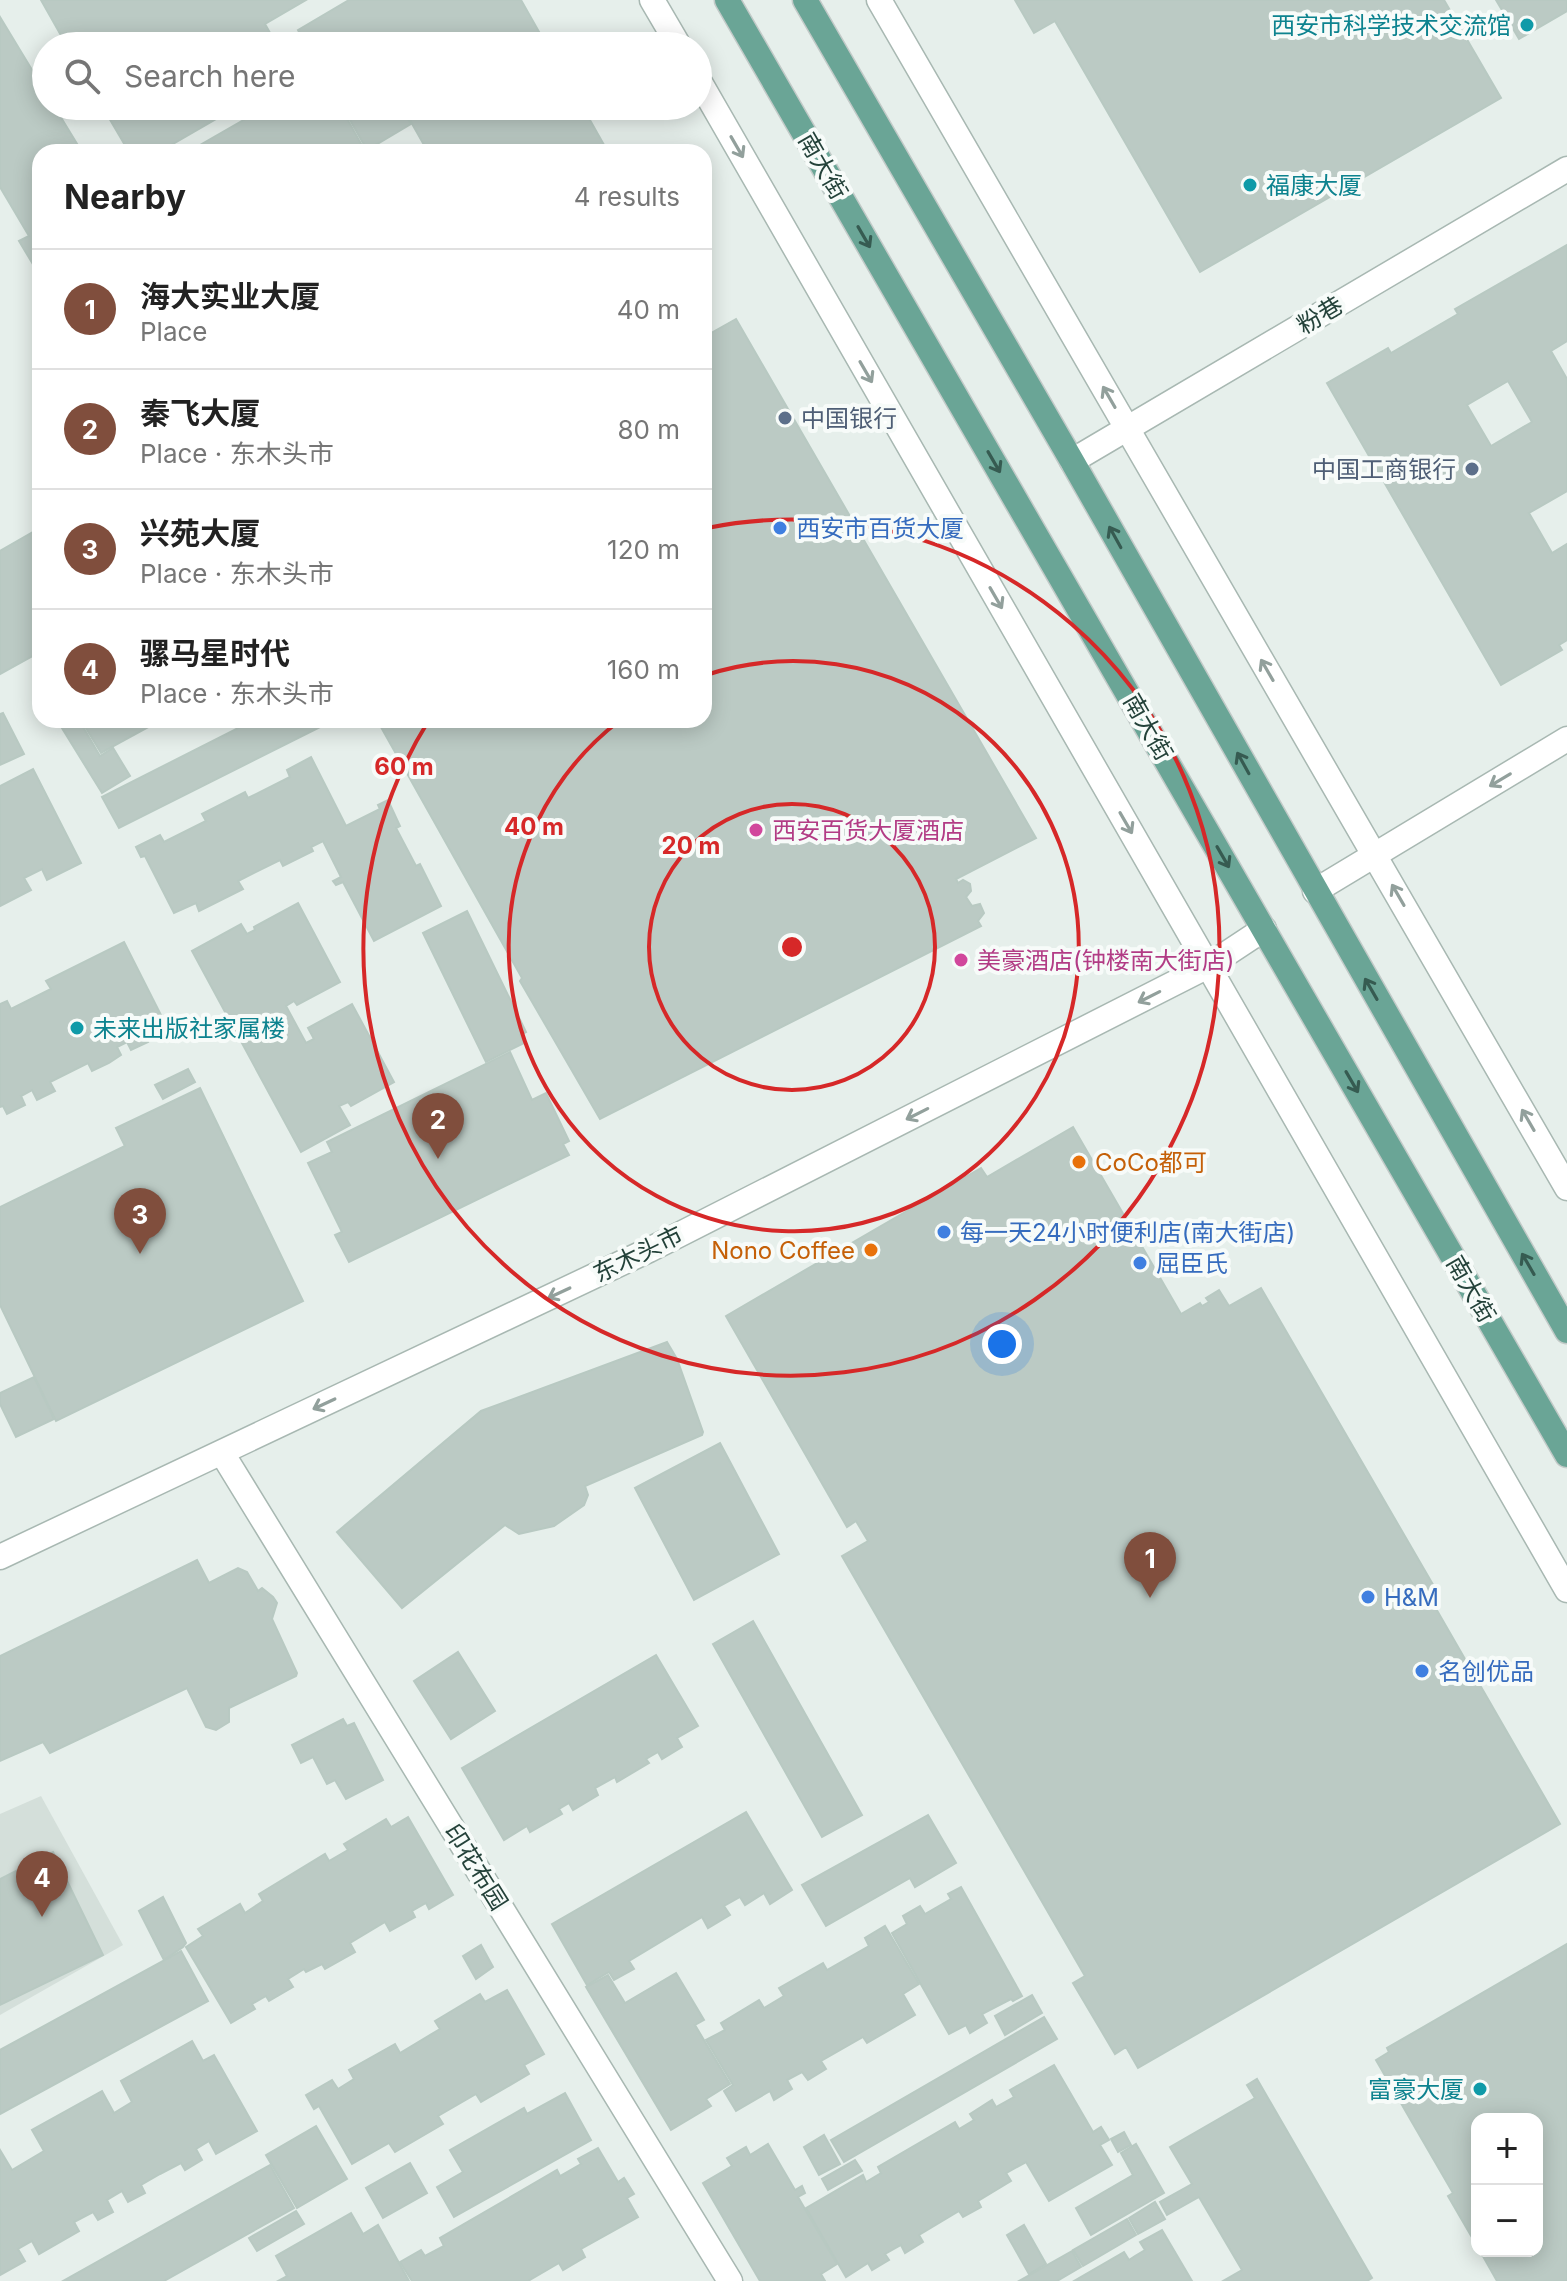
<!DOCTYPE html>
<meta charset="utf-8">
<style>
:root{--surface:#fff;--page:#f2f2f2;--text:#222;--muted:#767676;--line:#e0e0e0;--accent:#804e3d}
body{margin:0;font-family:Inter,"Noto Sans SC",sans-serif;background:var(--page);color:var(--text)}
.controls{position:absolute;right:24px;bottom:24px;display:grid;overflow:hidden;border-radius:16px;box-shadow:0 4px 20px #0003}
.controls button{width:72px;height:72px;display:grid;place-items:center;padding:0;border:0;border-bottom:2px solid var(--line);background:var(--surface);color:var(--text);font:40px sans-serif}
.you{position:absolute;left:1002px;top:1344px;width:28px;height:28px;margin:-20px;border:6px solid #fff;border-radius:50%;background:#1a73e8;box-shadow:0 0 0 12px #1a73e833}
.badge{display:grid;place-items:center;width:52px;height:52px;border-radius:50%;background:var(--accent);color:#fff;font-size:26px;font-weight:700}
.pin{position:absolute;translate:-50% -66px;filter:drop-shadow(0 2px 4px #0008)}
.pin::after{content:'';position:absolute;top:42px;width:28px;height:24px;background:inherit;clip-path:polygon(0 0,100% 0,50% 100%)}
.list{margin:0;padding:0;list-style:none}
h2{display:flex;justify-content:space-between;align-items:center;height:104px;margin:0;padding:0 32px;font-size:34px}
h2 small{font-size:26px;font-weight:400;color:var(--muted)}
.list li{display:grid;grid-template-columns:52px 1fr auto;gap:24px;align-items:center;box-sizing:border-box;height:120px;padding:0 32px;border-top:2px solid var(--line)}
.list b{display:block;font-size:30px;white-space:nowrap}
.list p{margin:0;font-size:26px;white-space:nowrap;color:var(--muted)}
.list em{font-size:26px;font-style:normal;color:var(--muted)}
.icon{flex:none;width:44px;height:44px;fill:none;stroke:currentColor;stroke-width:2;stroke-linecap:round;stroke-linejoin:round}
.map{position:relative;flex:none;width:1567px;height:2281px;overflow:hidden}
.search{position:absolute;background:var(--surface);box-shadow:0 4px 20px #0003;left:32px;top:32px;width:680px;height:88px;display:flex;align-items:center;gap:20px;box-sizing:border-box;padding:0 28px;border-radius:44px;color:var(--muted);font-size:30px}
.panel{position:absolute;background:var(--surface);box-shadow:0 4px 20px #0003;left:32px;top:144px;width:680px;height:584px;border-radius:24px}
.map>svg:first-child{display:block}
</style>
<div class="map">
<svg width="1567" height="2281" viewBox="0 0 1567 2281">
<rect width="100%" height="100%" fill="#e6efeb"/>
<!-- built -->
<path fill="#d4dfda" d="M41,1796l82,149 -123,70v-201z"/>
<!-- building -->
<g fill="#bbcac4" stroke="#b8c9c2" stroke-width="2" fill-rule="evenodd">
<path d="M41,0h265l-41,24 9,16 -9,6h-198z"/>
<path d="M349,0h172l26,46h-240l-9,-16z"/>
<path d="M1015,0h429l57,98 -301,174 -145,-251 -21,12z"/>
<path d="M1496,0h71v11l-48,28z"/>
<path d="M0,17l46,76v13h8l28,46h-42v124l-21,-35 10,-5 -29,-49z"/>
<path d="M102,106h123l3,6 -69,40h-30z"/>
<path d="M268,106h72l25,45 -177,1z"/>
<path d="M342,106h58l11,18 -44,26z"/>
<path d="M402,106h180l26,46h-180z"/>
<path d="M1567,245v96l-16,10 16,28v112l-38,22 23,40 15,-9v96l-8,5 3,5 -61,35 -174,-302 61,-35 3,5 67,-39 -3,-5zM1508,381l24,41 -41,24 -24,-41z"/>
<path d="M736,319l300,519 -80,41 2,4 5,-3 7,4 1,7 -5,6 6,9 8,-2 4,9 -6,8 3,5 -381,193 -80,-138 2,-3 -145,-258h327v-383z"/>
<path d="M40,528v124l-40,22v-123z"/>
<path d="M3,713l21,41 -24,11v-51z"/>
<path d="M57,720h22l21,36 13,-8 17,28 -28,17z"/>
<path d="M81,720h80l-60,33z"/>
<path d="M254,720h72l2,3 -209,105 -17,-31z"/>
<path d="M311,757l35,69 34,-17 -2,-4 10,-5 12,26 -4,2 20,38 4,-2 21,42 -67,35 -31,-59 -7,3 -3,-4 8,-4 -18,-36 -12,6 2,4 -30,15 -3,-6 -42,21 5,8 -44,22 -3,-8 -22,10 -29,-57 -4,1 -5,-10 24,-12 4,7 42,-21 -4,-7 43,-22 3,6 42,-21 -3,-7z"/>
<path d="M33,769l48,94 -34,17 -5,-11 -18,9 7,12 -31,16v-120z"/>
<path d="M298,903l42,79 -43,23 -3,-4 -8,5 20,37 8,-4 -6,-11 44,-24 42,78 -43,24 -3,-4 -9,4 11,19 -49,27 -109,-201 49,-27 6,10 8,-4 -1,-3z"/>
<path d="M467,911l59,121 -6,3 4,8 -38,19 -63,-129z"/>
<path d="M124,942l41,81 -21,10 4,9 -17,8 -4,-8 -10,5 4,8 -12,8 -17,8 -4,-8 -38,19 5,9 -18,9 -5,-10 -11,6 4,9 -18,9 -4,-8 -3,1v-103l7,-3 4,8 40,-20 -5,-8z"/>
<path d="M510,1052l22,48 14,-7 23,48 -6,3 6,11 -220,107 -14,-27 7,-3 -34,-69 24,-11 -5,-10z"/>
<path d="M188,1069l7,13 -32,17 -8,-14z"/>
<path d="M200,1088l103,213 -247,120 -56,-116v-98l125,-61 -9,-18z"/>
<path d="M1073,1127l108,187 19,-11 2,3 7,-4 -3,-4 13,-8 10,16 32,-18 178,307 -8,5 129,224 -422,244 -12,-21 -11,7 -42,-71 12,-7 -243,-420 26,-15 -12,-20 -9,6 -121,-211 255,-148 6,9z"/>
<path d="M667,1342l10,17 26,73 -1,3 -117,51 3,9 -4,10 -30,21 -35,8 -14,-9 -103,83 -65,-76 144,-121z"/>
<path d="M34,1377l20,42 -38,18 -16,-33v-11z"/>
<path d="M720,1443l59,111 -85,46 -59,-112z"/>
<path d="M197,1560l12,23 29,-15 9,4 11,19 4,-3 11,9 4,6 -5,16 25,54 -1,3 -67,32v14l-13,8 -10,-3 -19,-39 -137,65 -7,-11 -43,19v-105z"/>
<path d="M753,1621l109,194 -40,22 -109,-193z"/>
<path d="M458,1652l37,59 -44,28 -37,-58z"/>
<path d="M656,1655l42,71 -21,12 5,9 -20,12 -4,-7 -12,7 3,4 -32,19 -2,-5 -20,11 3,7 -25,15 -4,-7 -10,6 3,5 -32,18 -3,-6 -23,14 -42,-72z"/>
<path d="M343,1719l4,7 7,-3 29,57 -37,19 -11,-19 -8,4 -14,-27 -12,6 -9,-18z"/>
<path d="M746,1812l46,78 -22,14 -6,-11 -19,12 -5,-8 -16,9 6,9 -22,13 -6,-11 -73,44 5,8 -20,11 -5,-8 -22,13 -35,-61z"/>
<path d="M928,1815l28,48 -41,24 -5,-9 -84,48 -24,-41z"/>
<path d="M408,1817l45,78 -24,14 -3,-6 -14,8 3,6 -25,14 -5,-9 -35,21 5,9 -30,17 -3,-5 -16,8 -2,-3 -16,10 5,8 -24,14 -3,-5 -14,8 3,5 -24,14 -45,-76 17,-11 -5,-7 42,-25 5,9 18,-12 -4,-7 66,-40 4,7 19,-11 -4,-6 42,-25 5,8z"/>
<path d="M53,1852l50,103 -103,50v-126z"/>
<path d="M961,1887l61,109 -9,5 -2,-2 -29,15 5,9 -17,10 -4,-8 -17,9 -57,-101 15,-9 -4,-8 17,-10 5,8 26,-15 -3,-5z"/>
<path d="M163,1897l23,46 -3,4 -19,13 -25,-49z"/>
<path d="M885,1926l34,58 -16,10 12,21 -48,28 -4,-6 -42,24 5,8 -18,11 -6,-8 -15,8 5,9 -18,11 -4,-9 -34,20 -12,-20 9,-6 -27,-45 19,-10 -4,-7 38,-23 5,8 20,-12 -5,-8 44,-25 4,7 42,-24 -4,-8z"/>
<path d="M1567,1944v337h-70l-17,-30h57v-132h-60v127l-29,-50 5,-3 -77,-133 13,-8 -2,-4z"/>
<path d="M481,1945l12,22 -17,12 -13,-23z"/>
<path d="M181,1951l27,50 -208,113v-64z"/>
<path d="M676,1973l28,47 -9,5 35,59 -24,15 5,7 -40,24 -85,-143 22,-12 17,28z"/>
<path d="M507,1990l37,64 -20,11 5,9 -48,28 -5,-8 -38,22 5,8 -48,28 -6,-9 -37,21 -33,-58 -5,3 -8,-14 26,-15 6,9 16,-10 -5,-9 46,-26 5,9 40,-24 -5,-8 45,-27 5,8z"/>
<path d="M1032,1995l10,18 -37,22 -10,-19z"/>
<path d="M1044,2017l13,22 -213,123 -13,-22z"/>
<path d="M192,2041l11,20 11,-6 43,76 -41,23 -7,-13 -13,8 6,11 -17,10 -4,-7 -21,11 -19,11 4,8 -17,9 -6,-11 -15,9 6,12 -15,8 -5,-8 -19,10 5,9 -40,23 -7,-13 -14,8 7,12 -25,14v-125l12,20 32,-19 -12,-21 70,-39 12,22 18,-11 -11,-21z"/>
<path d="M1054,2065l39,67 8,-5 8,13 -9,5 12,20 -63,36 -23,-39 -20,11 5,8 -33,20 3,6 -18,10 -4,-6 -40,24 4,7 -18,11 -4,-8 -16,9 4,6 -17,10 -4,-7 -22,14 -40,-69 57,-33 3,7 15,-9 -3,-6 77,-45 4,7 15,-9 -4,-6 22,-14 4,7 18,-10 -4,-7z"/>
<path d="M1257,2079l115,199 -5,3h-144l19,-11 -43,-73 -32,18 -7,-13 32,-18 -22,-37 85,-49 -8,-13z"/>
<path d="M565,2093l26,47 -137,77 -17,-30 26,-15 -13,-22 74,-42 3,6z"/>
<path d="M316,2126l31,53 -50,29 -31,-53z"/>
<path d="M1124,2132l7,13 -13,7 -7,-13z"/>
<path d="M824,2135l16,29 -21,11 -15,-28z"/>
<path d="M768,2144l27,46 7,-4 3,7 -7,4 39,67 -16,10 4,7h-65l-57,-98 29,-17 -5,-8 19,-11 4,8z"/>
<path d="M1136,2144l28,49 -73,42 -15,-27 57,-33 -12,-22z"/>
<path d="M598,2148l20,34 6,-4 10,16 -7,4 11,19 -57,32 4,8 -22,13 -4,-7 -31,18h-116l-12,-19 21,-12 4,6 19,-10 -4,-8 117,-68 3,6 21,-12 -3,-5z"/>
<path d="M855,2160l7,11 -34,19 -6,-11z"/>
<path d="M410,2163l17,30 -44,25 -17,-30z"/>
<path d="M270,2165l24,43 -130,73h-101z"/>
<path d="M1155,2202l10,17 -27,15 -9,-16z"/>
<path d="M296,2211l8,13 -47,27 -8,-13z"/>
<path d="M351,2213l12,21 15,-9 31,56h-131l9,-5 -11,-20z"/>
<path d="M1127,2219l9,16 -53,31 -10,-16z"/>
<path d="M1024,2225l22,39 -17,10 -22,-39z"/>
<path d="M1162,2230l30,51h-118l50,-29 5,8 6,-4 10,-6 -5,-8z"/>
<path d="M1072,2251l9,16 -24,14h-38z"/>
</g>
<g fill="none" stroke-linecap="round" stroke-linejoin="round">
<!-- minor casing -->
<g stroke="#a8b8b2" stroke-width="27">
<g id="minor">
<path d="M652,0l27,46"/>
<path d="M879,0l688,1188"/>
<path d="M698,79l869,1511"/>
<path d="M1315,891l252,-152"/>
<path d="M222,1453l508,828"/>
</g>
</g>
<!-- tertiary casing -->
<g stroke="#a8b8b2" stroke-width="27">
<g id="tertiary">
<path d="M1072,461l495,-292"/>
<path d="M0,1557l649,-307 559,-284 56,-37"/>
</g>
</g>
<!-- primary casing -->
<g stroke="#c2cac8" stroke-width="27">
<g id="primary">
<path d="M727,0l840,1455"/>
<path d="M805,0l267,461 495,870"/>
</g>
</g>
<!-- minor -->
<use href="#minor" stroke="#fff" stroke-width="24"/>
<!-- tertiary -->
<use href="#tertiary" stroke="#fff" stroke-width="24"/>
<!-- primary -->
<use href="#primary" stroke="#6aa596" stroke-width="24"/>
</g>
<!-- one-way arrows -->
<defs><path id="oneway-shaft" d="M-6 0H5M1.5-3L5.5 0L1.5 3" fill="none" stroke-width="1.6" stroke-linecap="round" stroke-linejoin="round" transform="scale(2)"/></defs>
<g stroke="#92a09c">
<use href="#oneway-shaft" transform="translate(737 147) rotate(60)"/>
<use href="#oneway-shaft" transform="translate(866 372) rotate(60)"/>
<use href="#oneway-shaft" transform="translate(1109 397) rotate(-120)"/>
<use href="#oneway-shaft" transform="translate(996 598) rotate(60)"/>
<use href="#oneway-shaft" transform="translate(1267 670) rotate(-120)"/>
<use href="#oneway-shaft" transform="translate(1500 780) rotate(149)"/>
<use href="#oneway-shaft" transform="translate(1126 823) rotate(60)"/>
<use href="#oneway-shaft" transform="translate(1398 895) rotate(-120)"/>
<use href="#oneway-shaft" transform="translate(1149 997) rotate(153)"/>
<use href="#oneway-shaft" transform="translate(917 1114) rotate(153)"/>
<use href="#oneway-shaft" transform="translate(1528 1120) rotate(-120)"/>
<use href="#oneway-shaft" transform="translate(559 1293) rotate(155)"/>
<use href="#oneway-shaft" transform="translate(324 1404) rotate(155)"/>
</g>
<g stroke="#365b51">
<use href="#oneway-shaft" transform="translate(864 237) rotate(60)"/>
<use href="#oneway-shaft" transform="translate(994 462) rotate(60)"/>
<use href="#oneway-shaft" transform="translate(1115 537) rotate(-119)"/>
<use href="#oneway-shaft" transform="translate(1243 763) rotate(-119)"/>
<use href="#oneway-shaft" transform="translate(1223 857) rotate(60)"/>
<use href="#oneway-shaft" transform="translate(1371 989) rotate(-120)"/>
<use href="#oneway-shaft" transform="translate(1352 1082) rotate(60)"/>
<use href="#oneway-shaft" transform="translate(1528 1264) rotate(-120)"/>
</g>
<!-- distance rings -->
<g fill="none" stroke="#d62828" stroke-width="4">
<circle cx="792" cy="947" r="143"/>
<path d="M706 675A285 285 0 1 1 619 721"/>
<path d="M707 528A428 428 0 1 1 429 720"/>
</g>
<!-- markers -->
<g fill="#0f9aa8" stroke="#f7fbf9" stroke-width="3">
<circle cx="1527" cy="25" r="8"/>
<circle cx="1250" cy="185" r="8"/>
<circle cx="77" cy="1028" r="8"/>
<circle cx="1480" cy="2089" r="8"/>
</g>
<g fill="#5c6f8a" stroke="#f7fbf9" stroke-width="3">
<circle cx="785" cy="418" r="8"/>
<circle cx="1472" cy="469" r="8"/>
</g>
<g fill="#3f7fe0" stroke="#f7fbf9" stroke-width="3">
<circle cx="780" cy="528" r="8"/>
<circle cx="944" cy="1232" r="8"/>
<circle cx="1140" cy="1263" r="8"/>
<circle cx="1368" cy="1597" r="8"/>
<circle cx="1422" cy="1671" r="8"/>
</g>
<g fill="#d1479c" stroke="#f7fbf9" stroke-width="3">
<circle cx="756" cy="830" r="8"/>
<circle cx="961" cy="960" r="8"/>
</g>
<g fill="#e8710a" stroke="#f7fbf9" stroke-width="3">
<circle cx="1079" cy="1162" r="8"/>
<circle cx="871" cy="1250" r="8"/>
</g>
<g text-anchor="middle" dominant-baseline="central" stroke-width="8" stroke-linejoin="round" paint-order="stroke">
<!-- culture labels -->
<g font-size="24" fill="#0d838f" stroke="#f7fbf9" text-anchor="end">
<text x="1511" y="25">西安市科学技术交流馆</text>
<text x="1266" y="185" text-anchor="start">福康大厦</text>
<text x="93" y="1028" text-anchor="start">未来出版社家属楼</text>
<text x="1464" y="2089">富豪大厦</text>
</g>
<!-- street labels -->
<g font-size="24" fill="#24423a" stroke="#f7fbf9">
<text transform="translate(823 166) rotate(60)">南大街</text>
<text transform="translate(1320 315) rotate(-31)">粉巷</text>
<text transform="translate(1148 727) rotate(60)">南大街</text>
<text transform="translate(638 1254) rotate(-26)">东木头市</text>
<text transform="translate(1471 1289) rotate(60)">南大街</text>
<text transform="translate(476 1867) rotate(58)">印花布园</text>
</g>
<!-- service labels -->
<g font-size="24" fill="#4e5e75" stroke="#f7fbf9" text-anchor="start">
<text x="801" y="418">中国银行</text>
<text x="1456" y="469" text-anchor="end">中国工商银行</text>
</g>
<!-- shop labels -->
<g font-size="24" fill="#366cbe" stroke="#f7fbf9" text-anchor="start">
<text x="796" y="528">西安市百货大厦</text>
<text x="960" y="1232">每一天24小时便利店(南大街店)</text>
<text x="1156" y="1263">屈臣氏</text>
<text x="1384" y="1597">H&amp;M</text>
<text x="1438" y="1671">名创优品</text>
</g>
<!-- hotel labels -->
<g font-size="24" fill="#b23c85" stroke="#f7fbf9" text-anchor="start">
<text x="772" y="830">西安百货大厦酒店</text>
<text x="977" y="960">美豪酒店(钟楼南大街店)</text>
</g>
<!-- food labels -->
<g font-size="24" fill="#c56008" stroke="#f7fbf9" text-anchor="start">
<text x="1095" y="1162">CoCo都可</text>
<text x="855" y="1250" text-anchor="end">Nono Coffee</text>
</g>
</g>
<circle cx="792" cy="947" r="12" fill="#d62828" stroke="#f7fbf9" stroke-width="4"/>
<g font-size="24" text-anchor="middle" font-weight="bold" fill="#d62828" stroke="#f7fbf9" stroke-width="8" stroke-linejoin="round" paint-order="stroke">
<text x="404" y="775">60 m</text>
<text x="534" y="835">40 m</text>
<text x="691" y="854">20 m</text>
</g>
</svg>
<div class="controls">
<button>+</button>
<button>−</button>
</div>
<div class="you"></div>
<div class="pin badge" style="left:1150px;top:1598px">1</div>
<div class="pin badge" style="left:438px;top:1159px">2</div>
<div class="pin badge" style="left:140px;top:1254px">3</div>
<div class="pin badge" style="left:42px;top:1917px">4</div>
<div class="search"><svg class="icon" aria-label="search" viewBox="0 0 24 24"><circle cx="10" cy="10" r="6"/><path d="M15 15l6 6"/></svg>Search here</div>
<section class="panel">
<h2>Nearby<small>4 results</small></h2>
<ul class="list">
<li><span class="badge">1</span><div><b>海大实业大厦</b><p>Place</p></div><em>40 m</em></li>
<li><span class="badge">2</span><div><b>秦飞大厦</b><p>Place · 东木头市</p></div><em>80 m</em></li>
<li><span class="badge">3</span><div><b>兴苑大厦</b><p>Place · 东木头市</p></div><em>120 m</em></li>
<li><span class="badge">4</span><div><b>骡马星时代</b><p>Place · 东木头市</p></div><em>160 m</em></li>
</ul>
</section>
</div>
